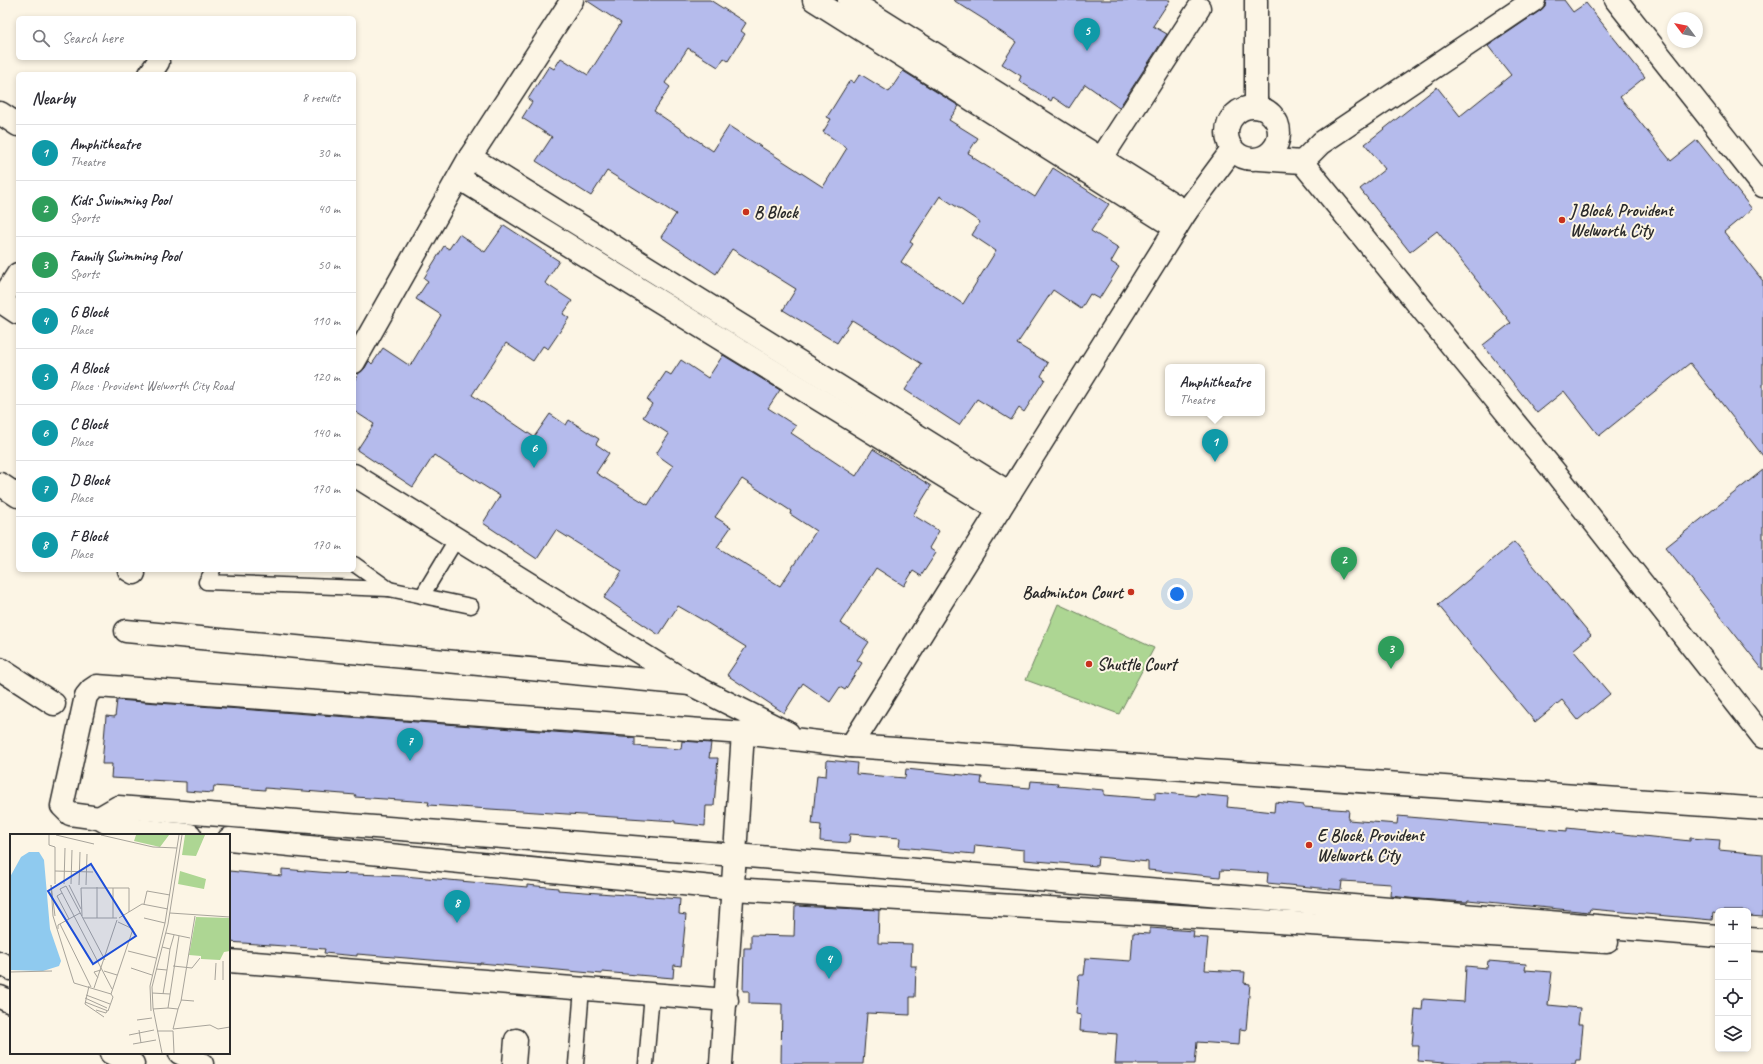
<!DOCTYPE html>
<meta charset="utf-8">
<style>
:root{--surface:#fff;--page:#f7f7f7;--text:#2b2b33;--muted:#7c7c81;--line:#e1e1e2;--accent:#c8321e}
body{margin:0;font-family:Caveat,sans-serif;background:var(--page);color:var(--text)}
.controls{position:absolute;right:12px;bottom:12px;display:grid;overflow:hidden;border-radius:6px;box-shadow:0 2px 6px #0003}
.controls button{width:36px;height:36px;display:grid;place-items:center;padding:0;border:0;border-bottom:1px solid var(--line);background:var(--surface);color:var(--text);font:20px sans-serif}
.compass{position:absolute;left:1667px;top:12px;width:36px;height:36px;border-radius:50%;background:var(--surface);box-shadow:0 2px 6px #0003;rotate:302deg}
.you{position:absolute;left:1177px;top:594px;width:14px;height:14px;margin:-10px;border:3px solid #fff;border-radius:50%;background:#1a73e8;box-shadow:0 0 0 6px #1a73e833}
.badge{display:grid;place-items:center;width:26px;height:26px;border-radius:50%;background:var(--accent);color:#fff;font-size:13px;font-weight:700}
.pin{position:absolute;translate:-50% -33px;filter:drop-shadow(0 1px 2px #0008)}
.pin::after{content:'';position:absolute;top:21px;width:14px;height:12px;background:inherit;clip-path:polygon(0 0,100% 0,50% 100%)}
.popup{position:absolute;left:1165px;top:364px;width:100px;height:52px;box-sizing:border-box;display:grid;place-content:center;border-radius:6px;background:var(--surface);filter:drop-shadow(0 1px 3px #0005);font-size:13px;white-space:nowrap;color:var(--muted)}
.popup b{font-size:15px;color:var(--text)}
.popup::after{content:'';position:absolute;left:50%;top:100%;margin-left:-8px;border:8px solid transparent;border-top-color:var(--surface)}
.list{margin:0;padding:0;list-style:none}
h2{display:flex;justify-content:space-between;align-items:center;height:52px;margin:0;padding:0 16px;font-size:17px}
h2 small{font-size:13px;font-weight:400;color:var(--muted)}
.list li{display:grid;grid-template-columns:26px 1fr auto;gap:12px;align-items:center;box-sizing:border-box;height:56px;padding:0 16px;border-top:1px solid var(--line)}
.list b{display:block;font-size:15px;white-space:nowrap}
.list p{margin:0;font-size:13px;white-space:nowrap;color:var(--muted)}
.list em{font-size:13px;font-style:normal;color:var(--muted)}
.icon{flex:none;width:22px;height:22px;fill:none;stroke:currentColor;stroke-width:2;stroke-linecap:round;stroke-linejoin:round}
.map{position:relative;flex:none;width:1763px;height:1064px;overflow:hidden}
.search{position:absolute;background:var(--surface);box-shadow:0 2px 6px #0003;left:16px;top:16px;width:340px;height:44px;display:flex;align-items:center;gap:10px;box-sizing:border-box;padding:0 14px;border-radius:6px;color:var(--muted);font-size:15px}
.panel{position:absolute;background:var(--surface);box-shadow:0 2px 6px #0003;left:16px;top:72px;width:340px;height:500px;border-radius:6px}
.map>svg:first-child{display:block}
</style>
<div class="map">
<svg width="1763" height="1064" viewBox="0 0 1763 1064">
<rect width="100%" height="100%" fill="#fcf5e5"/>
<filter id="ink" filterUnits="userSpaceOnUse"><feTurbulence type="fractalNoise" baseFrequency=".025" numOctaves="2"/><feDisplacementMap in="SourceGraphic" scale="8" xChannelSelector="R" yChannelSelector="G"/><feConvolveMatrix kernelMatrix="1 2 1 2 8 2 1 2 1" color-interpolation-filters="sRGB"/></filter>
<g filter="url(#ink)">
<!-- green -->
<path fill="#add693" stroke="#6c805f" d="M1058,604l96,44 -35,66 -93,-34z"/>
<!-- building -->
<g fill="#b5bbec" stroke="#2b2b2b" fill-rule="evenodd">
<path d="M586,0h124l36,23 -5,8 4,3 -17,27 -4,-3 -6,9 -30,-19 -23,35 5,4 -16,24 59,40 16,-25 94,61 24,-39 -24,-16 8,-13 -4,-2 23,-37 4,3 6,-9 29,18 14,-21 56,35 -10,14 29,18 -10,15 5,3 -1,1 63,40 18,-29 56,36 -18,27 28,17 -8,14 8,5 -20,32 -9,-5 -9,15 -28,-19 -36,54 31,19 -7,13 4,3 -21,33 -5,-4 -8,12 -34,-21 -18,26 -54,-35 17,-26 -70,-44 -15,23 -54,-33 13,-21 -64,-40 -16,25 -55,-37 15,-23 -69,-43 -16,25 -55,-35 16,-24 -30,-19 10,-16 -4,-3 21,-33 5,3 7,-11 27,17 33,-52zM940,196l40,26 -8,13 24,16 -33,53 -62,-42 12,-18 -3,-2z"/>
<path d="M953,0h217l-17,26 14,8 -48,74 -34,-24 -16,24 -16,-11 -2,4 -32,-20 2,-5 -19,-12 14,-22 -28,-19v-1z"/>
<path d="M1546,0h18l9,12 13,-9 59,74 -25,20 51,64 26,-21 55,69 -28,23 39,49v175l-73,-93 -91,73 -35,-45 -27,22 -54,-68 28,-22 -74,-92 -27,21 -50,-63 25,-20 -20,-25 72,-57 23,29 51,-41 -23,-29 53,-36 4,-4z"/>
<path d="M504,225l55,36 -14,22 27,18 -9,13 6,4 -21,31 -5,-3 -10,15 -27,-18 -34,52 62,42 16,-23 16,11 3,-5 30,19 -3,5 13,9 -13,20 52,32 25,-39 -17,-12 13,-20 -26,-17 9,-13 -5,-4 19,-28 5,3 10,-15 27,18 15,-23 57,35 -12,18 28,18 -5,7 65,43 17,-27 58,37 -18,29 26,16 -10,17 7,5 -15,23 -8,-5 -9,15 -28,-18 -36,55 29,19 -12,18 5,3 -17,27 -5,-3 -10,15 -27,-19 -19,30 -57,-38 19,-28 -40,-25 -28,-16 -19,29 -55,-37 18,-27 -66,-41 -19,29 -54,-36 17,-27 -38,-24 -1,1 -27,-18 -21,32 -56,-37 17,-26 -20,-13v-30l5,-8 6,-5 4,-7 3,3 11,-16 27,18 31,-51 -25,-16 12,-18 -4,-3 20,-32 5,3 10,-15 26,18zM742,479l49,32 -1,3 26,17 -36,55 -63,-39 14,-20 -16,-10z"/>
<path d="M1763,470v200l-97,-123z"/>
<path d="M1514,542l77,93 -18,15 37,44 -32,26 -16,-20 -27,22 -97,-117z"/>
<path d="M117,700l518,38v8l46,3 1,-8 29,2 -2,15h9l-4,48h-8l-1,20 -30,-3v-2l-247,-16 1,-3 -74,-5 1,-2 -91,-7v2l-51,-4 -1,7 -27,-2v-9l-75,-4 1,-14h-10l4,-48 9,1z"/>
<path d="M827,760l30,3 -1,11 49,4 1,-9 76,8 -1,7 49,4 1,-7 27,2 -1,3 47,4v5l51,4v-7l42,4v-2l31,3 -1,10 47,5 1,-10 29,3v2l45,3 -1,10 49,4 1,-8 169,15v-3l123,13v-3l30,2 -1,10 44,4v63l-15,-1v-5h-30v3l-5,-1 -1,7 -122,-11 -1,3 -121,-12 -1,2 -49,-3 -28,-3 1,-12 -49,-3 -1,9 -74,-7 1,-10 -47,-3 -1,7 -72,-7v-8l-50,-5 -1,9 -73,-6v-10l-49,-5 -1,9 -75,-7 1,-9 -50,-4 -1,9 -29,-2 1,-16 -9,-1 5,-49 9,1z"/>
<path d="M282,869l49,4 73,3 123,11v-2l31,3v2l122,9 -1,15 7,1 -5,51 -7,-1 -1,13 -71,-6v2l-122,-11v1l-123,-10v2l-33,-3 1,-4 -96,-7v-71l53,5z"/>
<path d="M795,906l84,4 -1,33 34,1 -1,22h5l-1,31h-5v18l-43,-2 -4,51h-82l1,-60 -33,-1v-12h-6l1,-43h7v-13l43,1z"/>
<path d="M1150,928l44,3 -1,6 15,1 -3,32 40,2 -1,11 6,1 -4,46 -6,-1 -1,16 -42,-3 -2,22h-80l2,-30 -37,-3 1,-16 -5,-1 3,-39h5l2,-17 45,3 2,-28 17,1z"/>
<path d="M1488,961l38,3 -1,6 27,2 -4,33 32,3 -2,16h5l-3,36h-4l-1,4h-118l-39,-3 1,-15h-7l3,-37 7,1 1,-11 41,3 2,-36 21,2z"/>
</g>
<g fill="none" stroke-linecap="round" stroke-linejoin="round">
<!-- lane casing -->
<g stroke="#2b2b2b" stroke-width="17">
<g id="lane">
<path d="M354,564l35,25"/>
<path d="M213,570l-7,12 183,7 82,17"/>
<path d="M422,596l35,-58"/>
<path d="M576,1064l6,-76"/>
<path d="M646,1064l6,-71"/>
</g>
</g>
<!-- street casing -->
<g stroke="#2b2b2b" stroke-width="25">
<g id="street">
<path d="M814,0l362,228"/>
<path d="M849,0l337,212"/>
<path d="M1256,0v107"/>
<path d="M1616,0l147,186"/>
<path d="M150,74l8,-12"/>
<circle cx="1253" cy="133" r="26"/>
<path d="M0,113l18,12"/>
<path d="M470,157l540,336"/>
<path d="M1101,159l98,-151"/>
<path d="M1260,159l42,3 252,309 209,266"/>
<path d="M1302,162l19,-19 213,-143"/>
<path d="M459,178l540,332"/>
<path d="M0,301l18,12"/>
<path d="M0,302l18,-28"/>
<path d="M354,362l116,-205 102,-157"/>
<path d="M354,475l336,209 98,49"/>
<path d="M0,484l18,12"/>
<path d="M129,570l5,3"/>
<path d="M126,631l564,53"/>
<path d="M0,669l54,35"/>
<path d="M851,746l335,-534 46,-62"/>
<path d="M99,818l19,-11 617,48 983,81"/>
<path d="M190,835l-74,-7 -17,-10 -29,-4 -8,-8 24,-110 5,-6 6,-4 646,47 108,13 912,63"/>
<path d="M229,839l504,50 874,53"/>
<path d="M1748,939l15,1"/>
<path d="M229,961l498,39"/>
<path d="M0,963l11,6"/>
<path d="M0,997l11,5"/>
<path d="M111,1053l22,11"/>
<path d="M180,1053l22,11"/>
<path d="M514,1064l2,-24"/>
<path d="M721,1064l22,-331"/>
</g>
</g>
<!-- lane -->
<use href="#lane" stroke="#fcf5e5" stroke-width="14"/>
<!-- street -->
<use href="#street" stroke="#fcf5e5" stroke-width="22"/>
</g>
</g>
<!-- markers -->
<g fill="#c8321e" stroke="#fcf5e5" stroke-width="1.5">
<circle cx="746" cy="212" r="4"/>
<circle cx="1562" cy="220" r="4"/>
<circle cx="1131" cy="592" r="4"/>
<circle cx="1089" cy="664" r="4"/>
<circle cx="1309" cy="845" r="4"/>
</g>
<g text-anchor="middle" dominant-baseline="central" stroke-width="4" stroke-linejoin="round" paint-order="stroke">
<!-- poi labels -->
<g font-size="17" font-weight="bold" fill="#2b2b2b" stroke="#fcf5e5" text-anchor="start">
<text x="1570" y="210">J Block, Provident<tspan x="1570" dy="20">Welworth City</tspan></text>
<text x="754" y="212">B Block</text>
<text x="1123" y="592" text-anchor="end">Badminton Court</text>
<text x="1097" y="664">Shuttle Court</text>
<text x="1317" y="835">E Block, Provident<tspan x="1317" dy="20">Welworth City</tspan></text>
</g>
</g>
<!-- overview -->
<g transform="translate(10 834)">
<rect width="220" height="220" fill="#fcf5e5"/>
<path d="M126,1h33l-9,12 -26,-6zM175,1h20l-9,21 -14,-1zM170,37l26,8 -2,10 -26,-5zM186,83l34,1v33l-6,1 -4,8 -19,-1v-3l-12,-1z" fill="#add693"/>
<path d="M19,18h10l5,8 6,69 11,32 -2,5 -16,5 -33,-1v-93l11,-20z" fill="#8fcaef"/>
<path fill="none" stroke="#a8a49b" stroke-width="1" d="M39,1v10l6,2v37M46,1l38,9M91,1l52,12 24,1M45,37l38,1M54,50l1,-36M61,50l1,-34M59,51l12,24M69,51l1,-33M76,51l1,-31M87,53v31M50,55l52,100M50,55l6,-3 39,74M52,59l-5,3 12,23M134,70l3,-13 23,4M160,79l60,4M45,82l-4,-31 2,31 21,67 37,11 22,-65 -15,-7M72,82l-1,-28h48v24M73,84h34M103,84v-30M109,84l23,-14 26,5M134,84l21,5M50,90l31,63M48,95v-4l22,-12M156,99l24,5M160,115l4,-14M118,117l28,7M163,132l19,2 8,-10M121,134l21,7M146,135l11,1 3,-21 -8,-2M94,137l13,4M0,138l42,-1M88,144l-4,-6 7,-2M205,146l1,-17M213,146v-19M79,152l-4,18 19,13M84,154l23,-68M142,159l18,1M153,160l4,-24M76,161l24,9M75,164l22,10M171,166l13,1M75,168l23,9 5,-14 -2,-3M158,174l10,1 3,-8 14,-85M143,175l15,-1 11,-72M86,176l10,3 1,-2M141,177l-1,-25 15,-63 14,-88M127,186l15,-2M163,195l37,-4 8,4 12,-2M163,195l5,-20M129,196l2,13M147,197h16l1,22M119,201l25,-5M123,210l23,-4M152,219l-9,-45 -1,-21 16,-63 14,-89"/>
<path fill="#1d4ed8" fill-opacity="0.15" stroke="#1d4ed8" stroke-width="2" d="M81,30l45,72 -43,28 -45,-73z"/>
<rect width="220" height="220" fill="none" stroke="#2b2b2b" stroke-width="2"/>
</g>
</svg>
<div class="controls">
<button>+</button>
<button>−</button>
<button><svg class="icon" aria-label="locate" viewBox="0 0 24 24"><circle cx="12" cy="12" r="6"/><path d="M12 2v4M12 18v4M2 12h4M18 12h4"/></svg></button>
<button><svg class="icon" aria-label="layers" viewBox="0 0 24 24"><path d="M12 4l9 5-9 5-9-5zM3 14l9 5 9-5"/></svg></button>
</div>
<svg class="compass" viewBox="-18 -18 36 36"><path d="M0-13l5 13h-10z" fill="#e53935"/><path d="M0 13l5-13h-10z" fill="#7c7c81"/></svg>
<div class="you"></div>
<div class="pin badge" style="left:1215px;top:462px;background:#0f9aa8">1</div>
<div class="popup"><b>Amphitheatre</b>Theatre</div>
<div class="pin badge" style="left:1344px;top:580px;background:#2e9e5b">2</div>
<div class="pin badge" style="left:1391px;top:669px;background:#2e9e5b">3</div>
<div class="pin badge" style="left:829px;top:979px;background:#0f9aa8">4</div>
<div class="pin badge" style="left:1087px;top:51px;background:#0f9aa8">5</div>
<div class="pin badge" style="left:534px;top:468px;background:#0f9aa8">6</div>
<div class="pin badge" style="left:410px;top:761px;background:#0f9aa8">7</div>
<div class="pin badge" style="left:457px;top:923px;background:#0f9aa8">8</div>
<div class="search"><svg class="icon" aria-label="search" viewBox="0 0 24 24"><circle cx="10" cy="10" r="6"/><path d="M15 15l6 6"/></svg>Search here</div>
<section class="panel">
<h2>Nearby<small>8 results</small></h2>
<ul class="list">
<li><span class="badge" style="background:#0f9aa8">1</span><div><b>Amphitheatre</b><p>Theatre</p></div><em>30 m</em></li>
<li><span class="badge" style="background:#2e9e5b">2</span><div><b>Kids Swimming Pool</b><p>Sports</p></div><em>40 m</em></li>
<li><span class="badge" style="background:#2e9e5b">3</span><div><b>Family Swimming Pool</b><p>Sports</p></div><em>50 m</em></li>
<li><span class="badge" style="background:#0f9aa8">4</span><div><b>G Block</b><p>Place</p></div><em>110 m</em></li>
<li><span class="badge" style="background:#0f9aa8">5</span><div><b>A Block</b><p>Place · Provident Welworth City Road</p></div><em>120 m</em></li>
<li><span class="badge" style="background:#0f9aa8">6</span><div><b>C Block</b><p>Place</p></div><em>140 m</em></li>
<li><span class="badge" style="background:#0f9aa8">7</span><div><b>D Block</b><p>Place</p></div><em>170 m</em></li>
<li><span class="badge" style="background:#0f9aa8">8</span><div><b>F Block</b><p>Place</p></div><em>170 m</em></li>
</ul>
</section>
</div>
